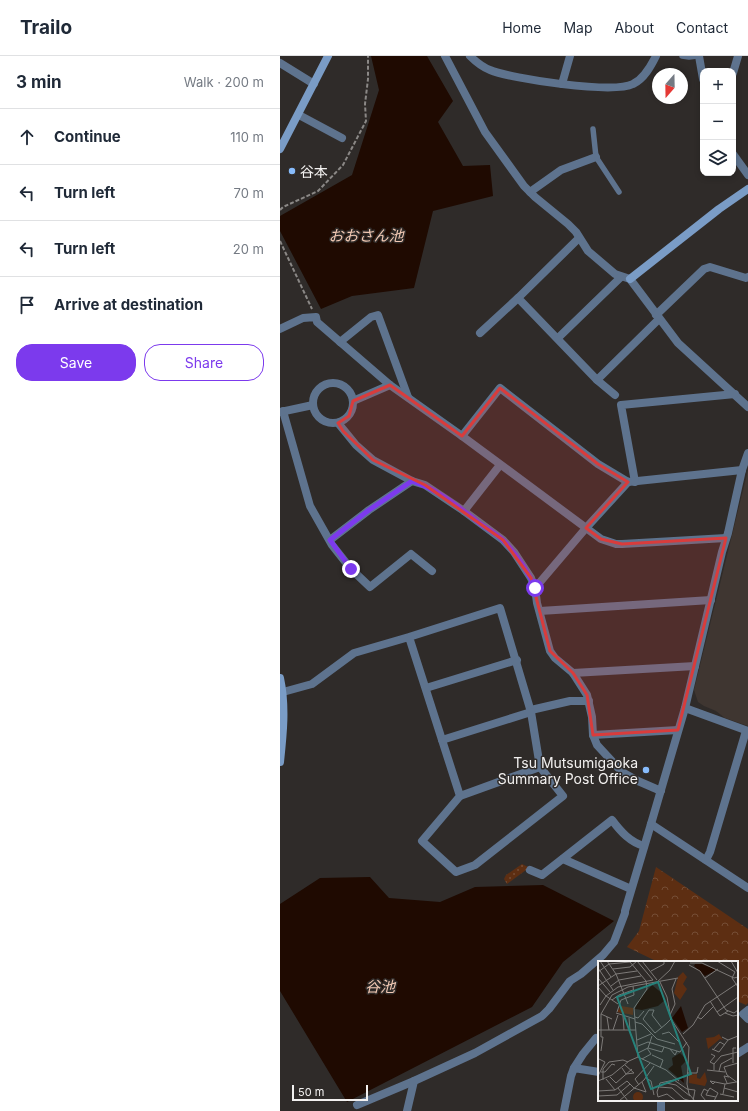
<!DOCTYPE html>
<meta charset="utf-8">
<style>
:root{--surface:#fff;--page:#f2f2f3;--text:#1f2937;--muted:#747a83;--line:#e0e1e3;--accent:#7c3aed}
body{margin:0;font-family:Inter,"Noto Sans JP",sans-serif;background:var(--page);color:var(--text)}
.controls{position:absolute;right:12px;top:12px;display:grid;overflow:hidden;border-radius:8px;box-shadow:0 2px 6px #0003}
.controls button{width:36px;height:36px;display:grid;place-items:center;padding:0;border:0;border-bottom:1px solid var(--line);background:var(--surface);color:var(--text);font:20px sans-serif}
.compass{position:absolute;left:372px;top:12px;width:36px;height:36px;border-radius:50%;background:var(--surface);box-shadow:0 2px 6px #0003;rotate:200deg}
.scale{position:absolute;left:12px;bottom:10px;width:76px;box-sizing:border-box;padding-left:4px;border:2px solid #f2f0ef;border-top:0;font-size:11px;line-height:14px;white-space:nowrap;color:#f2f0ef;-webkit-text-stroke:3px #2f2b29;paint-order:stroke}
.stop{position:absolute;width:12px;height:12px;margin:-9px;border:3px solid #7c3aed;border-radius:50%;background:#fff}
.stop.end{background:#7c3aed;border-color:#fff;box-shadow:0 1px 4px #0008}
.list{margin:0;padding:0;list-style:none}
h2{display:flex;justify-content:space-between;align-items:center;height:52px;margin:0;padding:0 16px;font-size:17px}
h2 small{font-size:13px;font-weight:400;color:var(--muted)}
.list li{display:grid;grid-template-columns:26px 1fr auto;gap:12px;align-items:center;box-sizing:border-box;height:56px;padding:0 16px;border-top:1px solid var(--line)}
.list b{display:block;font-size:15px;white-space:nowrap}
.list em{font-size:13px;font-style:normal;color:var(--muted)}
.actions{display:flex;gap:8px;padding:12px 16px}
.actions a{flex:1;padding:9px 0;border:1px solid var(--accent);border-radius:16px;text-align:center;font-size:14px;color:var(--accent)}
.actions .main{background:var(--accent);color:#fff}
.icon{flex:none;width:22px;height:22px;fill:none;stroke:currentColor;stroke-width:2;stroke-linecap:round;stroke-linejoin:round}
.map{position:relative;flex:none;width:468px;height:1055px;overflow:hidden}
header{display:flex;align-items:center;gap:24px;box-sizing:border-box;height:56px;padding:0 20px;background:var(--surface);border-bottom:1px solid var(--line)}
header strong{font-size:19px}
nav{display:flex;gap:22px;margin-inline-start:auto;font-size:14px}
main{display:flex}
aside{flex:1;background:var(--surface)}
.map>svg:first-child{display:block}
</style>
<header>
<strong>Trailo</strong>
<nav><a>Home</a><a>Map</a><a>About</a><a>Contact</a></nav>
</header>
<main>
<aside>
<h2>3 min<small>Walk · 200 m</small></h2>
<ul class="list">
<li><svg class="icon" aria-label="ahead" viewBox="0 0 24 24"><path d="M12 20V5M6 11l6-6 6 6"/></svg><div><b>Continue</b></div><em>110 m</em></li>
<li><svg class="icon" aria-label="left" viewBox="0 0 24 24"><path d="M17 20v-9H6M10 6l-5 5 5 5"/></svg><div><b>Turn left</b></div><em>70 m</em></li>
<li><svg class="icon" aria-label="left" viewBox="0 0 24 24"><path d="M17 20v-9H6M10 6l-5 5 5 5"/></svg><div><b>Turn left</b></div><em>20 m</em></li>
<li><svg class="icon" aria-label="arrive" viewBox="0 0 24 24"><path d="M6 21V4h12l-3 4 3 4H6"/></svg><div><b>Arrive at destination</b></div></li>
</ul>
<div class="actions"><a class="main">Save</a><a>Share</a></div>
</aside>
<div class="map">
<svg width="468" height="1055" viewBox="0 0 468 1055">
<defs>
<pattern id="forest-crowns" width="20" height="18" patternUnits="userSpaceOnUse"><rect width="20" height="18" fill="#5d2e12"/><path d="M2 6a3 3 0 1 1 6 0M12 15a3 3 0 1 1 6 0" fill="none" stroke="#754d35"/></pattern>
<pattern id="park-dots" width="8" height="8" patternUnits="userSpaceOnUse"><rect width="8" height="8" fill="#5d2e12"/><path d="M2 2h.1M6 6h.1" fill="none" stroke="#754d35" stroke-width="1.8" stroke-linecap="round"/></pattern>
</defs>
<rect width="100%" height="100%" fill="#2f2b29"/>
<!-- built -->
<path fill="#3f3631" d="M468,414v256l-23,-8 -9,-7 -12,-5 -6,-4 -4,-12z"/>
<!-- forest -->
<path fill="url(#forest-crowns)" d="M376,811l92,62v74l-2,2 -9,-4v-39h-79l-31,-15 12,-16z"/>
<!-- park -->
<path fill="url(#park-dots)" d="M242,808l8,4 -2,3 -2,-1 -19,14 -3,-5 2,-4z"/>
<!-- water -->
<g fill="#1f0a01">
<path d="M91,0h56l26,45 -15,21 25,44 27,-1 3,31 -60,15 -19,77 -62,8 -31,13 -41,-78v-15l72,-41 27,-85z"/>
<path d="M90,821l19,21 51,4 35,-15 68,-2 71,36 -51,41 -31,45 -185,95 -67,-111v-87l40,-26z"/>
</g>
<g fill="none" stroke-linecap="round" stroke-linejoin="round">
<!-- path -->
<g stroke="#8b8886" stroke-width="2" stroke-dasharray="4 2" stroke-linecap="butt">
<path d="M0,154l3,-3 35,-16 25,-26 23,-44 -1,-17 3,-25v-23"/>
<path d="M0,185l32,68"/>
</g>
<!-- lane -->
<g stroke="#5e738e" stroke-width="5.5">
<path d="M402,0l7,1 8,-1"/>
<path d="M313,73l3,28 23,35"/>
</g>
<!-- street -->
<g stroke="#5e738e" stroke-width="8">
<path d="M165,0l40,76 39,54 11,11 33,27 8,8 12,19 27,23 15,5 48,64 70,64"/>
<path d="M190,0c6,6 12,11 20,14 22,9 123,24 143,14 11,-5 18,-18 23,-28"/>
<path d="M419,0l4,23"/>
<path d="M0,7l34,21"/>
<path d="M453,17l5,-17"/>
<path d="M282,28l8,-28"/>
<path d="M19,59l43,23"/>
<path d="M453,98l15,21"/>
<path d="M250,136l31,-22 35,-13"/>
<path d="M299,182l-61,60 79,82 18,15"/>
<path d="M376,259l48,-46 6,-2 36,11 2,-1"/>
<path d="M0,273l23,-11 13,-1 1,5 73,63 72,51 139,103 15,5h6l104,-6"/>
<path d="M200,277l38,-35"/>
<path d="M278,282l63,-61"/>
<path d="M60,286l31,-25 7,-2 30,82"/>
<path d="M317,324l62,-61"/>
<circle cx="53" cy="347" r="20"/>
<path d="M73,345l37,-16"/>
<path d="M3,355l27,95 22,39 19,24 19,18 41,-33 21,17"/>
<path d="M0,356l33,-7"/>
<path d="M58,367l18,22 17,15 39,21 13,4 39,26 39,29 11,12 17,26 4,10 2,15 13,48 5,7 18,15 14,22 5,22 1,18 4,10 25,27 16,9 23,10"/>
<path d="M182,380l38,-48 98,76 30,18 114,-12"/>
<path d="M355,426l-14,-77 114,-11"/>
<path d="M184,455l36,-46"/>
<path d="M50,484l39,-30 43,-29"/>
<path d="M255,532l51,-60 42,-46"/>
<path d="M260,555l171,-11"/>
<path d="M293,617l122,-7"/>
<path d="M146,632l91,-28"/>
<path d="M3,636l29,-8 42,-31 55,-16 91,-29 31,104 9,55 23,29 -88,69 -19,7 -34,-31 38,-45 -51,-159"/>
<path d="M405,652l63,23"/>
<path d="M251,654l39,-9h19"/>
<path d="M313,679l85,-5"/>
<path d="M162,684l89,-28"/>
<path d="M180,740l80,-29"/>
<path d="M371,768l97,64"/>
<path d="M283,803l68,30"/>
<path d="M426,804l4,-8 36,-121"/>
<path d="M250,814l12,5 70,-55c9,12 18,22 32,26"/>
<path d="M468,954l-5,4 5,5"/>
<path d="M457,998l11,-7"/>
<path d="M294,1012l9,-14 13,-16"/>
<path d="M77,1049l57,-24"/>
<path d="M127,1055l7,-30 61,-28 67,-37 7,-7 21,-28 11,-7 22,-19 11,-13 11,-29v-2l26,-87 34,-116 37,-156 6,-19 14,-63 6,-17"/>
<path d="M284,1055l7,-35 3,-8 25,4"/>
<path d="M381,1055v-11"/>
</g>
<!-- secondary -->
<g stroke="#7a9cc6" stroke-width="8">
<path d="M0,93l48,-93"/>
<path d="M350,223l89,-70 29,-20"/>
<path d="M0,622c6,28 3,56 0,84"/>
</g>
</g>
<g fill="none" stroke-linecap="round" stroke-linejoin="round">
<!-- route -->
<path stroke="#7c3aed" stroke-width="5" d="M71,513l-21,-29 39,-30 43,-29c26,8 48,27 70,44 8,5 16,10 22,16 13,14 24,30 31,47"/>
</g>
<!-- marked area -->
<path fill="#d93c3c" fill-opacity="0.2" stroke="#d93c3c" stroke-width="3" stroke-linejoin="round" d="M110,329l72,51 38,-48 98,76 30,18 -42,46 15,11 21,5 104,-6 -48,192 -85,5 -6,-40 -14,-22 -23,-22 -19,-73 -28,-38 -78,-55 -52,-25 -30,-29 -5,-8 11,-7 4,-15z"/>
<!-- markers -->
<g fill="#87bbfb" stroke="#2f2b29" stroke-width="1.5">
<circle cx="12" cy="115" r="4"/>
<circle cx="366" cy="714" r="4"/>
</g>
<g text-anchor="middle" dominant-baseline="central" stroke-width="3" stroke-linejoin="round" paint-order="stroke">
<!-- poi labels -->
<g font-size="14" fill="#f2f0ef" stroke="#2f2b29" text-anchor="start">
<text x="20" y="115">谷本</text>
<text x="358" y="706" text-anchor="end">Tsu Mutsumigaoka<tspan x="358" dy="16">Summary Post Office</tspan></text>
</g>
<!-- water labels -->
<g font-size="15" font-style="italic" fill="#f1c8b3" stroke="#2f2b29">
<text x="86" y="179">おおさん池</text>
<text x="100" y="930">谷池</text>
</g>
</g>
<!-- overview -->
<g transform="translate(318 905)">
<rect width="140" height="140" fill="#2f2b29"/>
<path d="M35 136a5 5 0 1 1 10 0a5 5 0 1 1-10 0Z" fill="#5d2e12"/>
<path d="M23,45l12,2v7l-16,-3zM107,111l2,9 -2,5 -16,-3v-8l8,-1v4l3,1z" fill="#5d2e12"/>
<path d="M121,73l4,6 -3,-1 -12,10 -2,-11 8,-1z" fill="#5d2e12"/>
<path d="M85,11l4,5 -4,7 4,5 -7,11 -6,-7 4,-16z" fill="#5d2e12"/>
<path d="M97,3h7l14,6 -11,6 -11,-10zM54,24l11,9 2,6 -7,6 -16,4 -7,-1 4,-10zM83,45l7,22 -6,4 -10,-14zM82,92l7,7 -6,6 3,17 -16,-14 5,-4 -1,-7z" fill="#1f0a01"/>
<path fill="none" stroke="#7d7a78" stroke-width="1" d="M2,0l11,16M9,0l9,13 12,30M44,0l15,19M119,0l18,11 -3,6 6,9M133,0l7,12M92,2h12l32,15 4,-1M91,4l11,6 26,39 8,3 4,-3M0,7l15,22M53,10l13,-7v-3M0,11l11,-8 21,-2 16,19 1,8 -13,19 4,49M0,17l12,14M107,17l13,-9M62,21l7,15 4,22 18,28 -2,37 2,10 6,7M58,22l14,-13 5,-9M0,25l18,-12 21,-3M13,25l8,-6 22,-4M0,26l8,9 12,8M14,39l7,-5 14,-5M112,40l7,11 21,-15M2,44l6,-9 12,-9 35,-7 -16,-19 -7,6 -17,2M19,51l4,-12 13,-5 -1,-9M119,51l3,4 8,-5M18,52l19,6M127,52l8,3 5,-1M3,53l11,5M72,54l5,-11 -3,-15 4,-10M25,55l1,14M9,56l2,13M37,56l3,1 6,-7M99,56l4,2 12,-12M31,57l1,12M37,61l7,2 15,15 18,5M64,67l-10,-13 2,-5h-5l-6,9 12,14 11,-9 5,-5M0,69h38M15,69l5,-15M64,73l7,-2 11,11M85,73l10,-9 12,-20 33,-22M124,76l6,3 10,-4M39,79l14,-6M40,85l10,-4 32,10 7,-10M50,87l4,-12M72,88l5,6 2,-4M114,88l7,3 9,-12M115,89l7,-8 5,3M3,90l2,-14h-2v-23l11,-19 16,-8 50,-9M40,92l10,-5 14,4 2,-5M113,93l4,2 -5,6 4,2M54,94l11,5 -3,8M40,96l28,13 13,11M44,98l9,-5 -4,-6M135,102v-15h3M24,107l4,6 8,-1 -9,-8M109,109l18,2M116,109v-6l7,-8 17,-4M121,110l2,-7 11,-6M3,111h4l7,-8 3,1M89,112h10l1,-6M0,115l7,-14 -6,-3M12,116l6,6 16,-14M48,117l5,3 3,14M8,118l9,11M5,119v-11l6,-7 14,-2 5,2M0,120l14,-6 17,-14 9,-4M117,121l-2,2 -3,-3 15,3M68,122l10,2 14,11M129,122l-3,-7 5,1M140,122l-11,-8 -3,-8 14,-4M41,124l-4,-6 15,-16M61,126l13,1 12,11 7,2M20,127l10,13M126,127l14,4M0,130l17,-1 12,-9 7,7 12,4 -4,-10M110,130l-2,4 10,2M122,133l14,3M125,133l2,-10 11,-2M0,135l19,-1 13,-11M21,140l25,-21 10,-14M78,140l-9,-7 -9,3 -1,-5 3,-9 14,-3 13,9 8,1 -2,11M108,140l-5,-6 3,-6 4,2 2,-3 8,5 -4,8"/>
<path fill="#26827b" fill-opacity="0.15" stroke="#26827b" stroke-width="2" d="M60,21l33,92 -40,15 -34,-92z"/>
<rect width="140" height="140" fill="none" stroke="#f2f0ef" stroke-width="2"/>
</g>
</svg>
<div class="controls">
<button>+</button>
<button>−</button>
<button><svg class="icon" aria-label="layers" viewBox="0 0 24 24"><path d="M12 4l9 5-9 5-9-5zM3 14l9 5 9-5"/></svg></button>
</div>
<svg class="compass" viewBox="-18 -18 36 36"><path d="M0-13l5 13h-10z" fill="#e53935"/><path d="M0 13l5-13h-10z" fill="#747a83"/></svg>
<div class="scale">50 m</div>
<div class="stop" style="left:255px;top:532px"></div>
<div class="stop end" style="left:71px;top:513px"></div>
</div>
</main>
